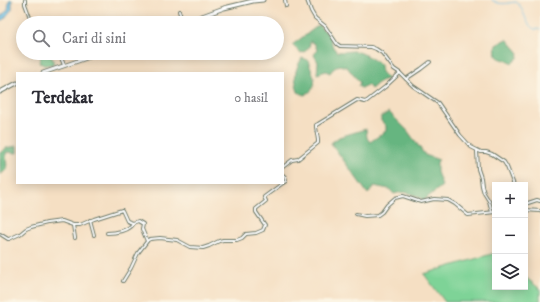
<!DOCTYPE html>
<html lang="id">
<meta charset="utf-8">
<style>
:root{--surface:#fff;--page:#f7f7f7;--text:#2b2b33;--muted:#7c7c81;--line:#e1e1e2}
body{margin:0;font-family:"IM FELL DW Pica",serif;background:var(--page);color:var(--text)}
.controls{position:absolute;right:12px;bottom:12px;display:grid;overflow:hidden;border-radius:0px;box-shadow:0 2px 10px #0003}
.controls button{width:36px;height:36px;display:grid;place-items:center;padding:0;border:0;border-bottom:1px solid var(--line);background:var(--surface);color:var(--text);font:20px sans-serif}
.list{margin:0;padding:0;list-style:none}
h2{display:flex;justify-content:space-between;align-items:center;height:52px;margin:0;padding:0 16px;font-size:17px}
h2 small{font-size:13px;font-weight:400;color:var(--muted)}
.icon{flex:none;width:22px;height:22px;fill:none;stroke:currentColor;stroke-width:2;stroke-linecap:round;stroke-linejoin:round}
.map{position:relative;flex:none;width:540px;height:302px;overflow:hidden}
.search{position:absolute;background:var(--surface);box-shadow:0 2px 10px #0003;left:16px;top:16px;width:268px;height:44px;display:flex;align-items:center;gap:10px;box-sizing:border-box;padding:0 14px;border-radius:22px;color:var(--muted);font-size:15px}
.panel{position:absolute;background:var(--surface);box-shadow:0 2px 10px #0003;left:16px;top:72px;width:268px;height:112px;border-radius:0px}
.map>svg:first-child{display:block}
</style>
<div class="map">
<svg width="540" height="302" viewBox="0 0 540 302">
<rect width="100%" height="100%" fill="#fcf5e5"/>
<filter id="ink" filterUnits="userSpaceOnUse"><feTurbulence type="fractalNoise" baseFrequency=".025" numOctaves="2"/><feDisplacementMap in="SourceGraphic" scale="8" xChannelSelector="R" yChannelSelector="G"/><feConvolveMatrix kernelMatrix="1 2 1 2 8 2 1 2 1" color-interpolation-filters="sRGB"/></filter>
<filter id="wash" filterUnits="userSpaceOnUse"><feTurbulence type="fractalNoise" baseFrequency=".012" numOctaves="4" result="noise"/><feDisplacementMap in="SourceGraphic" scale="16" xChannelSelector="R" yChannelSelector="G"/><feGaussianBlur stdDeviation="0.9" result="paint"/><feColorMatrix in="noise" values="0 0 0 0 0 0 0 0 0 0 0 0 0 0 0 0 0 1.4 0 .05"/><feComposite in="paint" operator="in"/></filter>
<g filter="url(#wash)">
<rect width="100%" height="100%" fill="#f5dfc3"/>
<!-- green -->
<g fill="#7ed397" stroke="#4e8866">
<path d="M49,53l4,7v4l-9,1 -5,-3 2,-6z"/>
<path d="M495,253v34h30v-10l15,12v13h-95l-21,-28z"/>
</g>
<!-- forest -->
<g fill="#66b580" stroke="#42795a">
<path d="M319,25l10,10 4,12 4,5c6,0 12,-1 17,-1 9,1 20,9 27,14v7l7,7c-7,0 -12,6 -17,10l-3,-4 -7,3 -3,-2 2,-3 -13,-16 -8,-2 -7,5 -2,3 -4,-2 -9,3 1,-12 -4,-7 3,-5 -2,-6 -5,-3c0,7 -3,10 -9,12l-9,-8z"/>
<path d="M507,39l12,14 -1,5 -6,5c-9,-6 -19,-1 -16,-18z"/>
<path d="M302,58l6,2c3,13 15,27 -4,35l-6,-3c-4,-15 -4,-21 4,-34z"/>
<path d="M389,112l18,18 18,25 14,5 -2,2v10l5,14 -18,14c-11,-6 -18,-10 -30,-6l-5,-5 -15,-3 -6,8 -37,-51 8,-6 27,-8 1,9 3,4 16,-11v-5l-5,-5v-4z"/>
<path d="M17,146v7l-11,-1 1,17 -7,6v-22l6,-5z"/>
</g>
<!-- water -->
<path fill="#6abde6" stroke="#447d8d" d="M9,0h3v9l-8,10 -4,2v-4l8,-7z"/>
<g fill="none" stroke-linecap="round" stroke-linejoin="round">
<!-- stream -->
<path stroke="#6abde6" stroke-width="1" d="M492,0c9,6 14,3 24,2 10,6 9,31 24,27"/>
</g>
</g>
<g filter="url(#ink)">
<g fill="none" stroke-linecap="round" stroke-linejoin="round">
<!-- street casing -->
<g stroke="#6a7666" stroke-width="4">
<g id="street">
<path d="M25,0v4l7,19"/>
<path d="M285,0l1,6"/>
<path d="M307,0l4,11 4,7 10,8 12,18 3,2 31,1 5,2 6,4 12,16 6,4 13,13 25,17 22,32 11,12 10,5h5l6,2 12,8 3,5 7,18"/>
<path d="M179,11l4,12"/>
<path d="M59,53l5,12"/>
<path d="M406,79l15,-10 9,-7"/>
<path d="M477,151l1,18 3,9 1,8 2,7 5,8 3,11"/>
<path d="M283,167l9,-7 6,-1 20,-16v-3l-2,-13v-2l2,-1 39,-24 8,2 2,-1 18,-14 15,-14"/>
<path d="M283,175l2,2 1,4 -3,2"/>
<path d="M525,204l12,-4 3,1"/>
<path d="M525,210l15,1"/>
<path d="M356,214l9,2 13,-1 4,-3 5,-7 8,-7 8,-2 18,6 13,-3 14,1 7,4 13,11 27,-3"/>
<path d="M90,220l4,15"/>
<path d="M73,225l2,13"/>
<path d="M525,227v3"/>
<path d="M107,233c8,0 22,-2 26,-10"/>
<path d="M0,234l8,5h1l11,-5 6,-5 5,-2 16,-4 15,-2 11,4h7l14,-6 28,-9 5,11 6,2 5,-2 5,3 -1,5 5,12"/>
<path d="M123,281l8,-13 7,-15 10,-13 2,-1 10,-1 17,2 13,7 13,1 6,-2 10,-5 4,-1h14l5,-2 4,-4 10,-1 7,-3 2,-5 -9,-13v-3l10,-8 -2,-4 19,-14"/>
</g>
</g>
<!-- secondary casing -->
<g stroke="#6a7666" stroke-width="5">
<g id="secondary">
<path d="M183,23l41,-15 29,-7 10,-1"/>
<path d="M43,73l58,-20"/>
<path d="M0,92l17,-9"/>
</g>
</g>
<!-- street -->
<use href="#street" stroke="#fff" stroke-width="2"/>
<!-- secondary -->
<use href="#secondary" stroke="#fff" stroke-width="3"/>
</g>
</g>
</svg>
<div class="controls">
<button>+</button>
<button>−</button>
<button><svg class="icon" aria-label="layers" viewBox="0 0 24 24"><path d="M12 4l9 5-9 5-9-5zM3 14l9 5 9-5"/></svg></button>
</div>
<div class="search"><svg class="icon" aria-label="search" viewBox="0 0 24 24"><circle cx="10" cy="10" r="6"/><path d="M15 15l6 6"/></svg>Cari di sini</div>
<section class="panel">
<h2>Terdekat<small>0 hasil</small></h2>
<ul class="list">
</ul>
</section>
</div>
